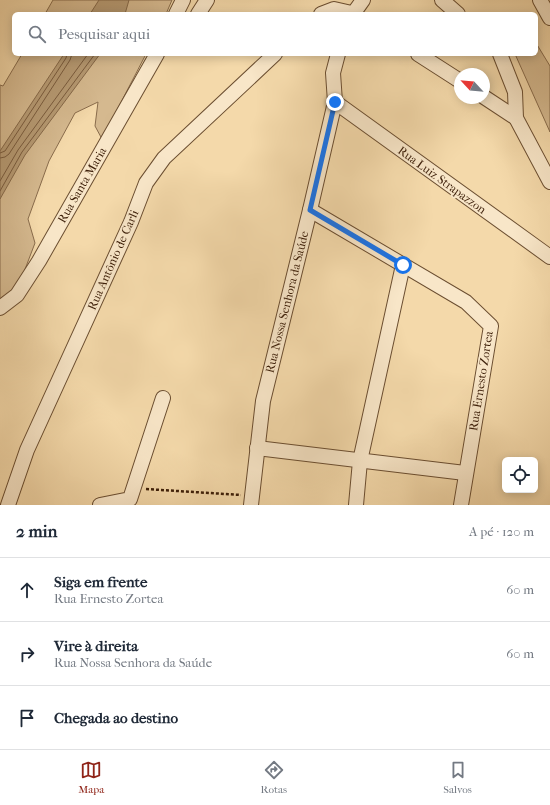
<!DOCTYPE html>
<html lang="pt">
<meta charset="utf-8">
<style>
:root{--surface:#fff;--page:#f6f6f7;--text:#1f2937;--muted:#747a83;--line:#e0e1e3;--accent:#8f2418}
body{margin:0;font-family:"IM FELL French Canon",serif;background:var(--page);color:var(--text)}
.controls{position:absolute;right:12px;bottom:12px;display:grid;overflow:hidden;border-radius:6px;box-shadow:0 2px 10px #0003}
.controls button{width:36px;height:36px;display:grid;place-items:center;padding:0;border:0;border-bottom:1px solid var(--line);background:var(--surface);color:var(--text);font:20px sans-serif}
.compass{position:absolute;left:454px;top:68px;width:36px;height:36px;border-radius:50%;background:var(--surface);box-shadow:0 2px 10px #0003;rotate:296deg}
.stop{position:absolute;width:12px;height:12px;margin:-9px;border:3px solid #1a73e8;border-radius:50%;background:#fff}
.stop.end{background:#1a73e8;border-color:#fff;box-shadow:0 1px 4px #0008}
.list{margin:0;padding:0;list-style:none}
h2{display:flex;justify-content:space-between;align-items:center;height:52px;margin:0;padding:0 16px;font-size:17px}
h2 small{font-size:13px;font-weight:400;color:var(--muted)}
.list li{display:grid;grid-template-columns:26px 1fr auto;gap:12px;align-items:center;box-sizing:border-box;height:64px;padding:0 16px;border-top:1px solid var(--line)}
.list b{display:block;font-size:15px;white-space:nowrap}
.list p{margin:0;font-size:13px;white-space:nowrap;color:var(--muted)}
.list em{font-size:13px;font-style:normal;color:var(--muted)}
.icon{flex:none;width:22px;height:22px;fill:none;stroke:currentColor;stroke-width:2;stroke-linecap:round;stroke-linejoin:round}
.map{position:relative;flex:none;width:550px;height:505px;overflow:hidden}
.search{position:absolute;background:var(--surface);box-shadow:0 2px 10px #0003;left:12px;right:12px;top:12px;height:44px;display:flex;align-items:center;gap:10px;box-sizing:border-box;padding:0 14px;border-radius:6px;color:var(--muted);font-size:15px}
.sheet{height:244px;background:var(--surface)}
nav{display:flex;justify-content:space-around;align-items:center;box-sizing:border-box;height:56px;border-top:1px solid var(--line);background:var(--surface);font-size:11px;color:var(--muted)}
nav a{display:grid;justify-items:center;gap:2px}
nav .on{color:var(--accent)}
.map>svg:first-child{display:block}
</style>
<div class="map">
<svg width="550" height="505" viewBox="0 0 550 505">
<rect width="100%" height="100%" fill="#f4d9aa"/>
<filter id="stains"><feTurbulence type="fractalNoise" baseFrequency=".005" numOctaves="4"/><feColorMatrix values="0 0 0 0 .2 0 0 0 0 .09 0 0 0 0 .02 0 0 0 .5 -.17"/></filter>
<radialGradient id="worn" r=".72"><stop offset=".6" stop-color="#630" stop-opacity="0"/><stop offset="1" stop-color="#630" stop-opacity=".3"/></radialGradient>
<!-- green -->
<g fill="#d5b98f" stroke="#896c4c">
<path d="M53,0h119l-6,14h-121z"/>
<path d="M536,43l14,23v66l-35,-78h21z"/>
<path d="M22,54h124l-44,85 -7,-13 3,-24 -23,11 -26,48 -21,58 7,24 -16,42 -19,14v-214l3,1z"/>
</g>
<!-- water -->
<g fill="#b69a73" stroke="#866949">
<path d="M99,0h30l-4,14h-35z"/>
<path d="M64,54h36l-75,101 -25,44v-48z"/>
</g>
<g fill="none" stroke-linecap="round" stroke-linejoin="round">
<!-- shore -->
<g stroke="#7a5c3e" stroke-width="1">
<path d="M0,153l5,-2 61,-93 1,-4"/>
<path d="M0,158l5,-1 4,-3 61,-94 2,-6"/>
<path d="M0,181l18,-31 70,-96"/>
<path d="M0,191l22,-39 73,-98"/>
</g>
<!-- street casing -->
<g stroke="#6b4e31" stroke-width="16">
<g id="street">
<path d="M442,0l16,14"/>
<path d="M540,0l10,18"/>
<path d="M176,14l7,-14"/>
<path d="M198,14l9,-14"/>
<path d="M321,14l13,-5 22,5"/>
<path d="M353,14l10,-14"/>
<path d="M418,54l42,27"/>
<path d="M500,54l15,38 1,26 34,64"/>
<path d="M484,97l32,21"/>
<path d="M335,102l215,155"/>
<path d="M310,210l156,92 25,24 -30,179"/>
<path d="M0,308l17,-13 22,-34 118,-207"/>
<path d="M257,448l208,25"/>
<path d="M8,505l19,-55 104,-228 15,-39 18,-25 111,-104"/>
<path d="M100,505l30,-6 33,-101"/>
<path d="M251,505l12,-104 47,-191 25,-108 -2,-29 5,-19"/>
<path d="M356,505l4,-44 43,-196"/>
</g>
</g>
<!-- path -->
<path stroke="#3d1f09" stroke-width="2.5" stroke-dasharray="3 2" stroke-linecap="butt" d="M146,489l95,6"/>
<!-- street -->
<use href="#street" stroke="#f8e6c8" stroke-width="14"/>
</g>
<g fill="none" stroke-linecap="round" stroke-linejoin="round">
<!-- route -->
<path stroke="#1a73e8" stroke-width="5" d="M335,102l-25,108 93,55"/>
</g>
<g text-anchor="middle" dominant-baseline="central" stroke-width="3" stroke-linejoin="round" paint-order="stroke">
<!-- street labels -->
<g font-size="12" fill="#3d1f09" stroke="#f8e6c8">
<text transform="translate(442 180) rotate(36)">Rua Luiz Strapazzon</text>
<text transform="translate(82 185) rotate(-60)">Rua Santa Maria</text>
<text transform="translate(113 260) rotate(-66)">Rua Antônio de Carli</text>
<text transform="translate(287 302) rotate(-76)">Rua Nossa Senhora da Saúde</text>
<text transform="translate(481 381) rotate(-81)">Rua Ernesto Zortea</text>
</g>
</g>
<rect width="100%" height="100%" filter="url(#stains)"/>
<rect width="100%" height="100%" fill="url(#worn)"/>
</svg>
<div class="controls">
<button><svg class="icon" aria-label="locate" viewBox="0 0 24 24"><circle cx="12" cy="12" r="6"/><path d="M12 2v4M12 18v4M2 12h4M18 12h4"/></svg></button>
</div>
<svg class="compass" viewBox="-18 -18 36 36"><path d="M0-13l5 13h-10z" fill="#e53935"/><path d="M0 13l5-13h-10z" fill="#747a83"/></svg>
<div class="stop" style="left:403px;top:265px"></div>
<div class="stop end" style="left:335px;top:102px"></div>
<div class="search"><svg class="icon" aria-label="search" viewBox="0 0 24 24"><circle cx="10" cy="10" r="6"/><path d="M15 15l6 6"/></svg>Pesquisar aqui</div>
</div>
<section class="sheet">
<h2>2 min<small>A pé · 120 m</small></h2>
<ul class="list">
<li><svg class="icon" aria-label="ahead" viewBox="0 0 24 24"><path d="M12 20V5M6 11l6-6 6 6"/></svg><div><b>Siga em frente</b><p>Rua Ernesto Zortea</p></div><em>60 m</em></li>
<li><svg class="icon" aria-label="right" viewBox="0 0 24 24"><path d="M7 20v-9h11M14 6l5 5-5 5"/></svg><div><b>Vire à direita</b><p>Rua Nossa Senhora da Saúde</p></div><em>60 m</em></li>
<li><svg class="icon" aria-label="arrive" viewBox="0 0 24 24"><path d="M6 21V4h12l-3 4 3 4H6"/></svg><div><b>Chegada ao destino</b></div></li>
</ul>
</section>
<nav>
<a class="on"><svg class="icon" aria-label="map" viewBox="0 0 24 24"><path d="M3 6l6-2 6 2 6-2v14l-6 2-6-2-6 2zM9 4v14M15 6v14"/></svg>Mapa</a>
<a><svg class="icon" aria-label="directions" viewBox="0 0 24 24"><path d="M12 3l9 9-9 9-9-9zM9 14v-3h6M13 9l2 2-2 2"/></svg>Rotas</a>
<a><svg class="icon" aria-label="saved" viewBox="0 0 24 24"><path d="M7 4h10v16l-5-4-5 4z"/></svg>Salvos</a>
</nav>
